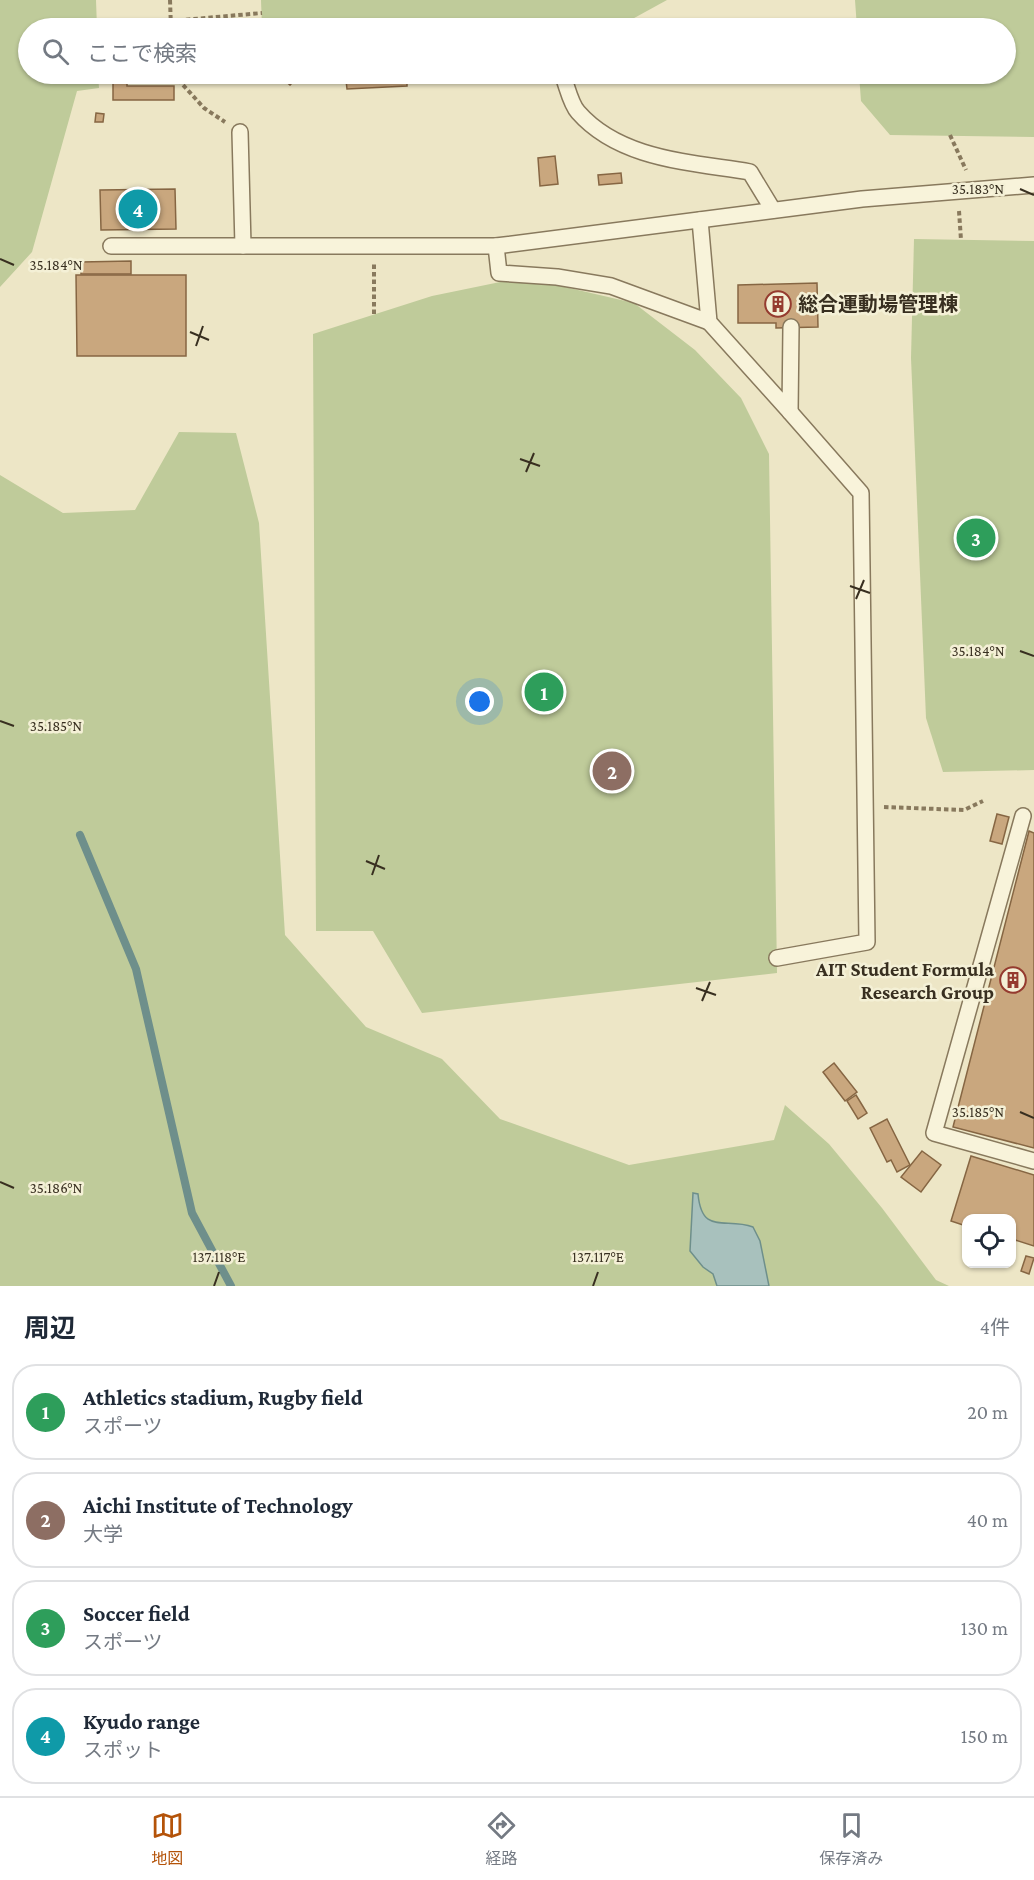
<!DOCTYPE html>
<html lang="ja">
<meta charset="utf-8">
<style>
:root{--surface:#fff;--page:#f2f2f3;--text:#1f2937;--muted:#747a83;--line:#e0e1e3;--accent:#b45309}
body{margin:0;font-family:"Crimson Pro","Noto Sans JP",serif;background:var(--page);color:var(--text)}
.controls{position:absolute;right:18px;bottom:18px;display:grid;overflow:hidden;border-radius:12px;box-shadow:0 2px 4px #0004}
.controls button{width:54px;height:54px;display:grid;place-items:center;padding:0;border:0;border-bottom:2px solid var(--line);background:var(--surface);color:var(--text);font:30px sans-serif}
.you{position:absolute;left:480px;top:702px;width:21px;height:21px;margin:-15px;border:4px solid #fff;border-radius:50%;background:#1a73e8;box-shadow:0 0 0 9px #1a73e833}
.badge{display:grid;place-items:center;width:39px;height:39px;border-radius:50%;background:var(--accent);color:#fff;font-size:20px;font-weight:700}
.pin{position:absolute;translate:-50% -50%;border:3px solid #fff;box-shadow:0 2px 6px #0006}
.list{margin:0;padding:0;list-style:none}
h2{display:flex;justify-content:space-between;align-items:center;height:78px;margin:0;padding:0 24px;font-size:26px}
h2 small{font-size:20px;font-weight:400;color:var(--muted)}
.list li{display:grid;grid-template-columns:39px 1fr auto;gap:18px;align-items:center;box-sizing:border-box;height:96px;margin:0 12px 12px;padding:0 12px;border:2px solid var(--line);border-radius:24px}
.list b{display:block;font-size:22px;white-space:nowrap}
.list p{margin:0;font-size:20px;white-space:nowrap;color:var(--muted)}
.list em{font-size:20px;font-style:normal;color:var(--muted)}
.icon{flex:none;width:33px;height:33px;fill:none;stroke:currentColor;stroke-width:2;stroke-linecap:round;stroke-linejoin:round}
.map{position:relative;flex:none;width:1034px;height:1286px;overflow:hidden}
.search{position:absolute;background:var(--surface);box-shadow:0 2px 4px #0004;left:18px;right:18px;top:18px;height:66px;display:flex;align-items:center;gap:15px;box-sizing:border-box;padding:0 21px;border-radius:33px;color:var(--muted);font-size:22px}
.sheet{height:510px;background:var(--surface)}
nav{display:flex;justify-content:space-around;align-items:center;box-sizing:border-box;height:84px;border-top:2px solid var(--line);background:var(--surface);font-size:16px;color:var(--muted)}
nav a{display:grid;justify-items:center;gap:3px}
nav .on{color:var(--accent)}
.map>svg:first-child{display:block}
</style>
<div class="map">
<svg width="1034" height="1286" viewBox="0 0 1034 1286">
<rect width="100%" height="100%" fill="#ede6c6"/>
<!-- green -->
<g fill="#bfcb9a">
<path d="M0,0h96l1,28h-69v46h70l1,14 -22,3 -45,161 -32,35z"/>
<path d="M261,0h406l-51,28h-354z"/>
<path d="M855,0h179v137l-144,-2 -29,-34 -2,-27h147v-46h-149z"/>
<path d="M300,74h85l-79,4z"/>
<path d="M914,239l120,2v529l-91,2 -17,-54 -15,-360z"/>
<path d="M505,281l47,3 82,19 61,47 46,48 28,56 8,519 -355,40 -49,-82h-57l-3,-597 119,-38z"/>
<path d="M179,432l57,1 23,90 26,412 81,92 76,32 58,60 129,46 145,-25 11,-35 44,39 53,64 54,72 13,6h-949v-811l63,38 72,-3z"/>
</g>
<!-- water -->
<path fill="#a8c1bd" stroke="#6e8f8b" stroke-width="1.5" d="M693,1193l5,1c4,42 27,23 55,33l7,14 9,45h-52l-4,-12 -10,-7 -13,-16z"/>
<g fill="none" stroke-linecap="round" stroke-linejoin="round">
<!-- stream -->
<path stroke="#6e8f8b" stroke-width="8" d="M80,835l56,134 56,244 39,73"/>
</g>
<!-- building -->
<g fill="#c9a77e" stroke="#866643" stroke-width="1.5">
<path d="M277,74h13l6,5 -6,6z"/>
<path d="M407,77v9l-60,3 -1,-9z"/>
<path d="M113,79h14v7h47v14h-61z"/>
<path d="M96,113l8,1 -1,8h-8z"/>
<path d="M555,156l3,28 -18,2 -2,-28z"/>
<path d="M621,173l1,10 -23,2 -1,-10z"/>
<path d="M175,189l1,40 -75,1 -1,-40z"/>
<path d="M131,261v13h-50v-12z"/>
<path d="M76,275h110v81h-109z"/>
<path d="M817,283l1,44 -42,1v-5h-38v-38z"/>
<path d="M997,814l12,3 -7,27 -12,-3z"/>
<path d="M1029,831l5,2v315l-81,-21z"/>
<path d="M834,1063l23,29 -12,9 -22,-29z"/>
<path d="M856,1095l11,18 -9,6 -11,-18z"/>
<path d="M887,1119l23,46 -13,7 -6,-12 -4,2 -17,-34z"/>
<path d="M922,1151l19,14 -20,27 -20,-15z"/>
<path d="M971,1156l63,19v71l-22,-7v-21h-46v8l-15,-5z"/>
<path d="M1026,1256l8,2 -5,16 -8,-3z"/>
</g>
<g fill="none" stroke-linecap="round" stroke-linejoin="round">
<!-- service casing -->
<g stroke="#88795d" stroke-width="18">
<g id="service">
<path d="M562,74c5,11 8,29 16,38 42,48 113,50 172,60l23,38"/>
<path d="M240,132l3,114"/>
<path d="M700,220l9,102 81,90 1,-85"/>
<path d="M111,246h385l366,-47 172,-14"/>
<path d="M496,246l3,27 58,4 54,9 98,36"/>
<path d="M1023,816l-89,317 100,28"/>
<path d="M777,958l90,-16 -6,-449 -71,-81"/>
</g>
</g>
<!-- path -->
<g stroke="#88795d" stroke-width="4" stroke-dasharray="4.5 3" stroke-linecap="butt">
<path d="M170,0l1,28"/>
<path d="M171,21l91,-8"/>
<path d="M173,74l31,34 21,14"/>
<path d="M950,135l16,35"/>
<path d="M959,211l2,29"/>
<path d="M374,314v-50"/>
<path d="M884,807l80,3 19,-9"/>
</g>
<!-- service -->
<use href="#service" stroke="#f8f3da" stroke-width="15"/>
</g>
<!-- ticks -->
<path fill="none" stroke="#382f20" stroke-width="2" d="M1020,189l14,6M0,259l14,6M190,332l19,8M196,346l7,-20M520,459l20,7M526,472l8,-19M850,586l20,7M856,599l8,-19M1020,651l14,5M0,721l14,5M366,861l19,8M372,875l7,-20M696,988l20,7M702,1001l8,-19M1020,1112l14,6M0,1182l14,6M214,1286l5,-14M593,1286l5,-14"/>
<!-- icons -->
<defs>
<g id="building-ring" transform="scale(1.35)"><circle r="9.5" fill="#f4f0d6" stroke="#953b2f" stroke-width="1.5"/><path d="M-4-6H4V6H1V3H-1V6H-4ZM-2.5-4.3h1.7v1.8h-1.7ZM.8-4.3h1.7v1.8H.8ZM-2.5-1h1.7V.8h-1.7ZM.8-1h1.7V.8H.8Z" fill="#953b2f"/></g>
</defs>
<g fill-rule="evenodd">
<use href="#building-ring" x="778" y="304"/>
<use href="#building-ring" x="1013" y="980"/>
</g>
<g text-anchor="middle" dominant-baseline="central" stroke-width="5" stroke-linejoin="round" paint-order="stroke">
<!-- poi labels -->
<g font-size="20" font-weight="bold" fill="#382f20" stroke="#f4f0d6" text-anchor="start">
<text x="798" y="304">総合運動場管理棟</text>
<text x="994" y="969" text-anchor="end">AIT Student Formula<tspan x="994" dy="23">Research Group</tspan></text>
</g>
</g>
<g font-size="15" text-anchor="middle" fill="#382f20" stroke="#f4f0d6" stroke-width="5" stroke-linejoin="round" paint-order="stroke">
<text x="978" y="194">35.183°N</text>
<text x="56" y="270">35.184°N</text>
<text x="978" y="656">35.184°N</text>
<text x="56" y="731">35.185°N</text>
<text x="978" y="1117">35.185°N</text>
<text x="56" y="1193">35.186°N</text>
<text x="219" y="1262">137.118°E</text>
<text x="598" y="1262">137.117°E</text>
</g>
</svg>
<div class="controls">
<button><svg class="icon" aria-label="locate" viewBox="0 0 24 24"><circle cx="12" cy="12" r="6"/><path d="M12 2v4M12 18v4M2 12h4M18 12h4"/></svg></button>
</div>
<div class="you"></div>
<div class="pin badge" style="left:544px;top:692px;background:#2e9e5b">1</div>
<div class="pin badge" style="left:612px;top:771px;background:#8d6e63">2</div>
<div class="pin badge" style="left:976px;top:538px;background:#2e9e5b">3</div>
<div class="pin badge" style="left:138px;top:209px;background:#0f9aa8">4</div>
<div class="search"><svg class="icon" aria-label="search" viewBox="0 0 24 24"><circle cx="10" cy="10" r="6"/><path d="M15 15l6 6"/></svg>ここで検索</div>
</div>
<section class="sheet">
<h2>周辺<small>4件</small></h2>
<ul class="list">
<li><span class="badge" style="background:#2e9e5b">1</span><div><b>Athletics stadium, Rugby field</b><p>スポーツ</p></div><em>20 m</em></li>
<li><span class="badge" style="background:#8d6e63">2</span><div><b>Aichi Institute of Technology</b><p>大学</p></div><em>40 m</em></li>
<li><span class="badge" style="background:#2e9e5b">3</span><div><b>Soccer field</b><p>スポーツ</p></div><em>130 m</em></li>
<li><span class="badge" style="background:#0f9aa8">4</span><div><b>Kyudo range</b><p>スポット</p></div><em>150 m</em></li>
</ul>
</section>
<nav>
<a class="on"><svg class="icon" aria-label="map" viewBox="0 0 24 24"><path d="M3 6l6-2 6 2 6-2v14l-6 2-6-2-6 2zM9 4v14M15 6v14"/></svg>地図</a>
<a><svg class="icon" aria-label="directions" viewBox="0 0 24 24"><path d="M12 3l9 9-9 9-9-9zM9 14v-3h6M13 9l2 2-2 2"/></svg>経路</a>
<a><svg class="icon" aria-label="saved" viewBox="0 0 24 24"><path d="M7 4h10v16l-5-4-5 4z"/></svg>保存済み</a>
</nav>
